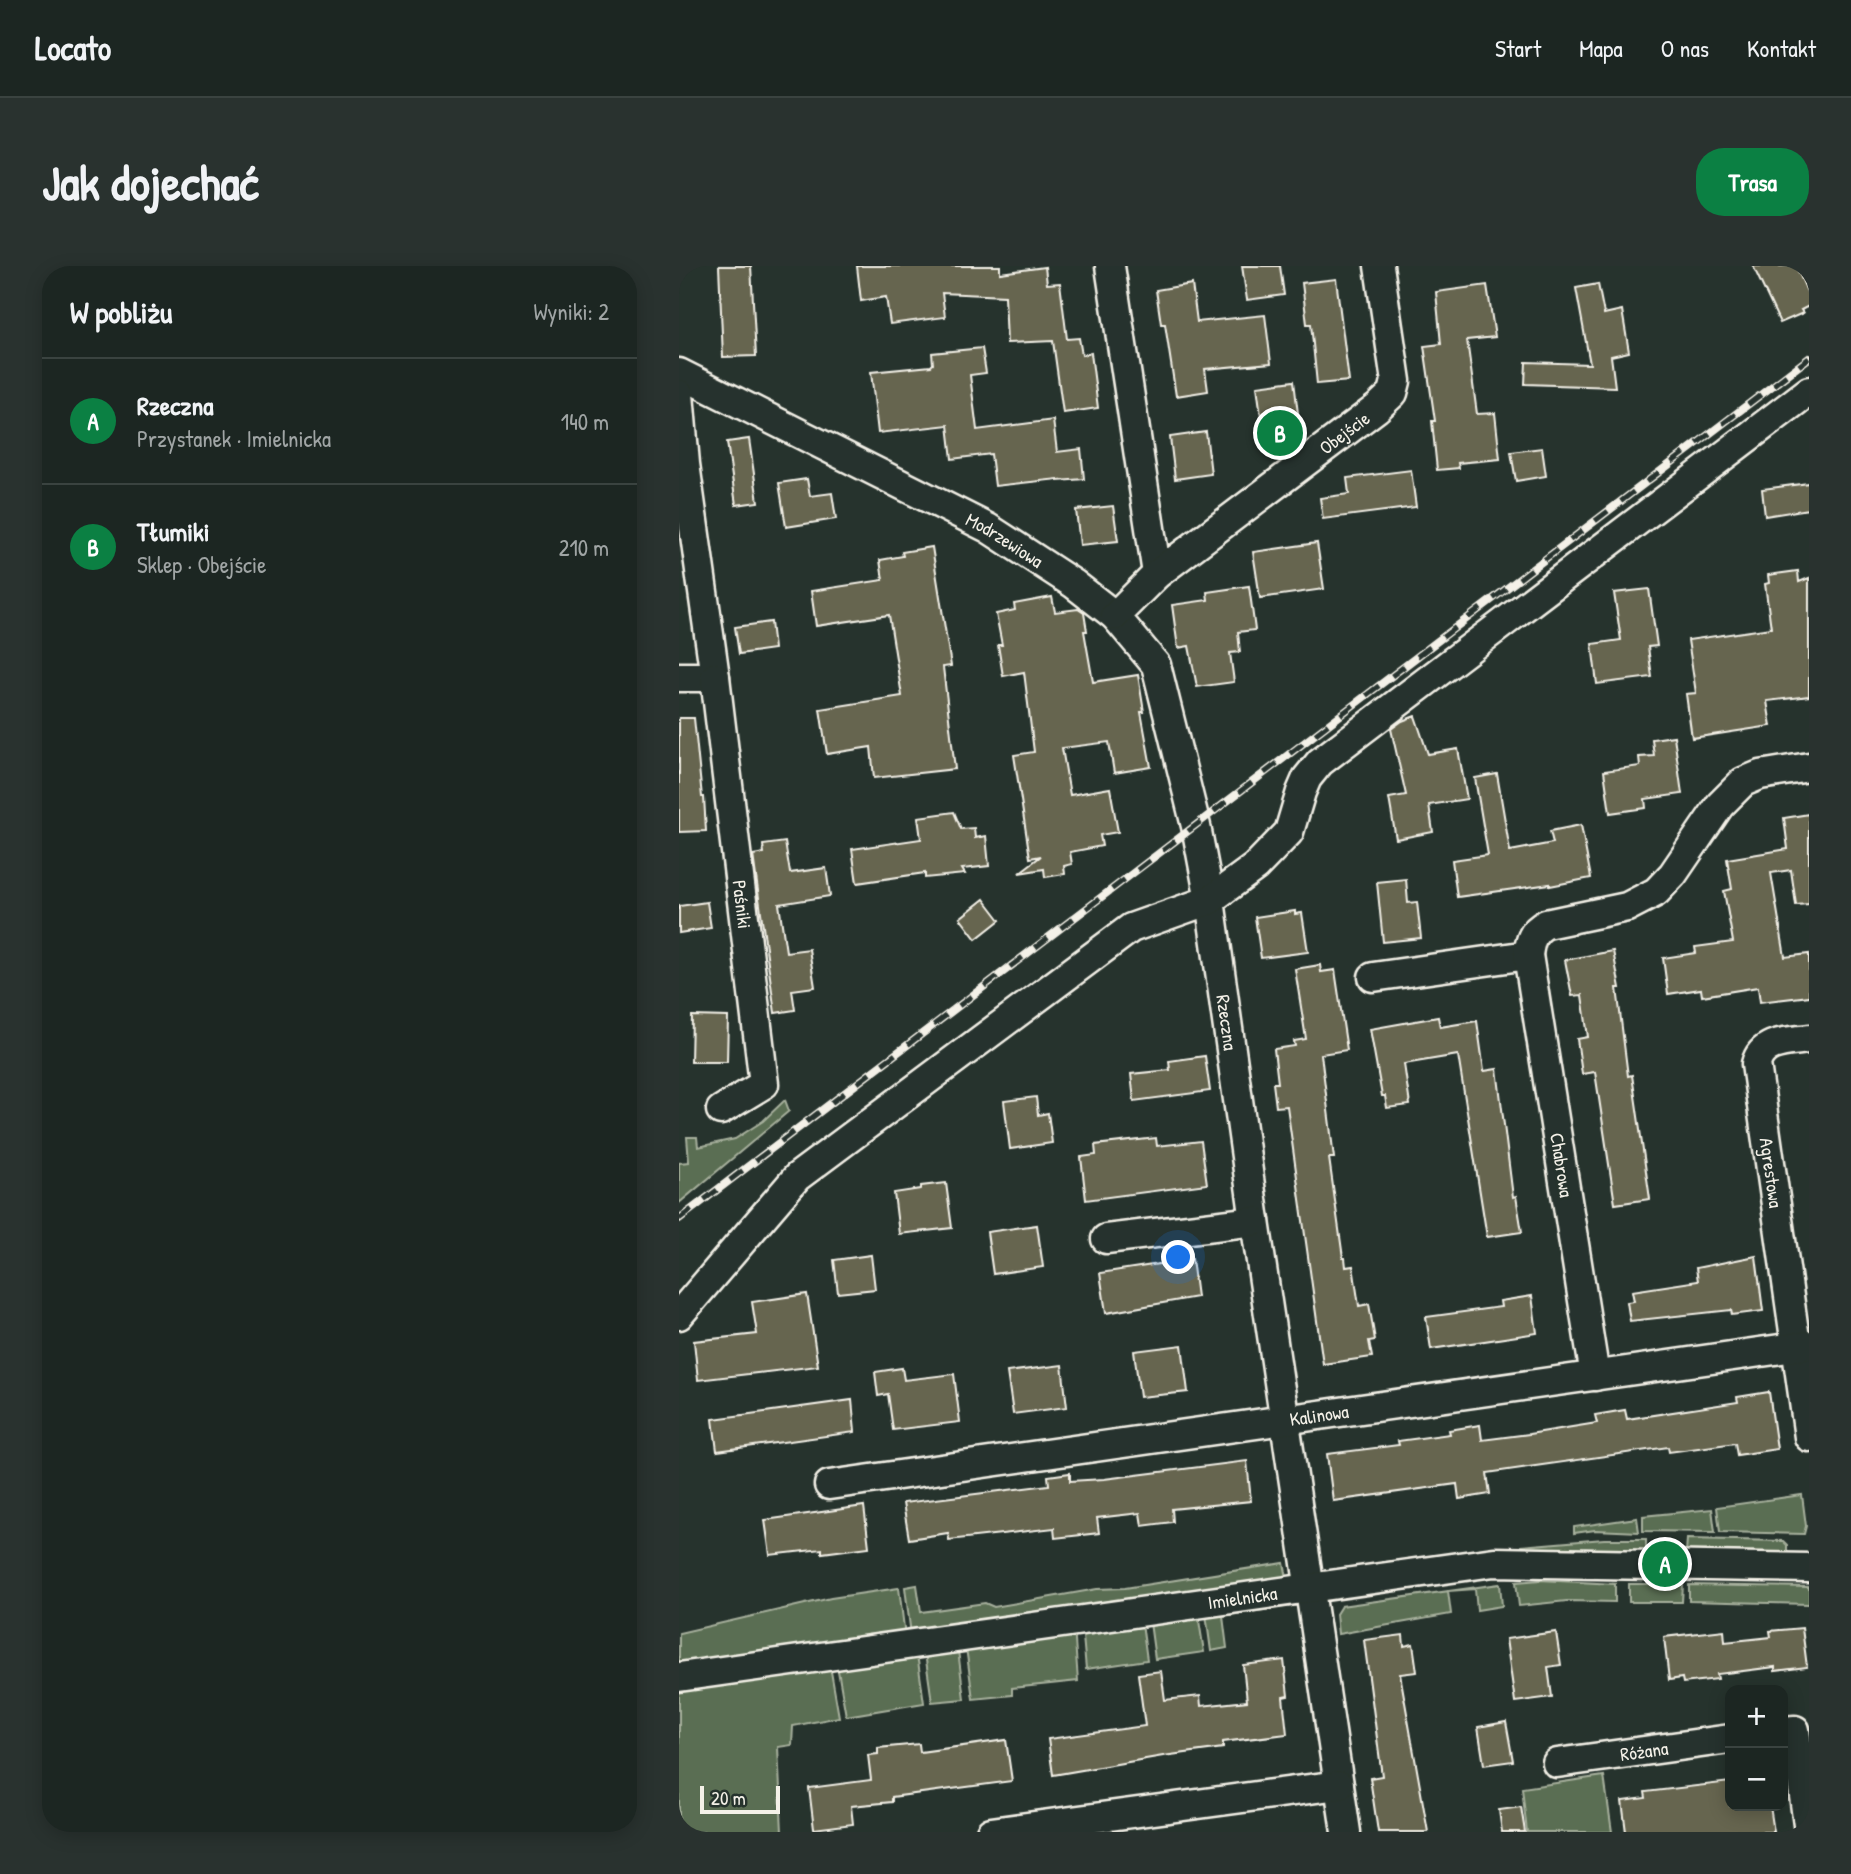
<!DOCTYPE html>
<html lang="pl">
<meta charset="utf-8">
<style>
:root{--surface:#1c2622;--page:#29322f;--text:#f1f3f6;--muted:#a0a5a5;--line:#3a4340;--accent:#0b8043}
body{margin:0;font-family:"Patrick Hand",sans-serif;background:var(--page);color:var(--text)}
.controls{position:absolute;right:21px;bottom:21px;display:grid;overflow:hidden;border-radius:14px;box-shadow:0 4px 18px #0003}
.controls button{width:63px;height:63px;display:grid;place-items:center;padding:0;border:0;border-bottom:2px solid var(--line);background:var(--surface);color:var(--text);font:35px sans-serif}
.scale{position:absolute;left:21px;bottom:18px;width:80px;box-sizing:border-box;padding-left:7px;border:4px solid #f4f1e8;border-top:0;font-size:19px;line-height:24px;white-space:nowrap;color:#f4f1e8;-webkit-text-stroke:5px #26332d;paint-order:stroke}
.you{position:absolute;left:500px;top:992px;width:24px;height:24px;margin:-18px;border:5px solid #fff;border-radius:50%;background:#1a73e8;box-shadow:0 0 0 10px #1a73e833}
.badge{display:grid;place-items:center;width:46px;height:46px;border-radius:50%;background:var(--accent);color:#fff;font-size:23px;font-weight:700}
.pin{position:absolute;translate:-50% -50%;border:4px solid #fff;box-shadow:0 2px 7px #0006}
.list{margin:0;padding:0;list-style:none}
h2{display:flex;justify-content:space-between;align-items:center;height:91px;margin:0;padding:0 28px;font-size:30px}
h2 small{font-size:23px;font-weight:400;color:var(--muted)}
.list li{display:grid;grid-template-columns:46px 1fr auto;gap:21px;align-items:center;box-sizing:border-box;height:126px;padding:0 28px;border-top:2px solid var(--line)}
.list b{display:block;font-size:26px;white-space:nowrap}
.list p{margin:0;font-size:23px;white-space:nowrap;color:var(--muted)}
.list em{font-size:23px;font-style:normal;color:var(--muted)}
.map{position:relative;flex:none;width:1130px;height:1566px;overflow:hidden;border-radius:28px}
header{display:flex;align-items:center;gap:42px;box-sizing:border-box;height:98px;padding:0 35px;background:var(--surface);border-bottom:2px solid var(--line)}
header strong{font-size:33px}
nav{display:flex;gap:38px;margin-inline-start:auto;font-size:24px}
.intro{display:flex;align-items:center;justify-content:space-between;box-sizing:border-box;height:168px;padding:0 42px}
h1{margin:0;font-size:49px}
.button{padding:18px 32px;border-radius:28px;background:var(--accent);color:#fff;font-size:24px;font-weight:700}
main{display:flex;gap:42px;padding:0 42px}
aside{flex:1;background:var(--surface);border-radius:28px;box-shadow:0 4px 18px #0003}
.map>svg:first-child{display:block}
</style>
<header>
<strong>Locato</strong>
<nav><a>Start</a><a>Mapa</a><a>O nas</a><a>Kontakt</a></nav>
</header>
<div class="intro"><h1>Jak dojechać</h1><a class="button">Trasa</a></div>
<main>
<aside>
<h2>W pobliżu<small>Wyniki: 2</small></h2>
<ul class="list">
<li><span class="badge">A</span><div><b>Rzeczna</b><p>Przystanek · Imielnicka</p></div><em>140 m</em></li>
<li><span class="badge">B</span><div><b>Tłumiki</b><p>Sklep · Obejście</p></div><em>210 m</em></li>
</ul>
</aside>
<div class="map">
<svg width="1130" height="1566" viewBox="0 0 1130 1566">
<rect width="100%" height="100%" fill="#26332d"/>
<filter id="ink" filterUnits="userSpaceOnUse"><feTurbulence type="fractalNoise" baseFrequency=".0143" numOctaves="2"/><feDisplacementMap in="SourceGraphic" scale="14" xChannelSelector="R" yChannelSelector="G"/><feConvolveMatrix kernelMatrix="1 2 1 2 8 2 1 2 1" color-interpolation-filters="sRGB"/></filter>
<g filter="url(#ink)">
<!-- green -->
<g fill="#5a6e52" stroke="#a7b09d" stroke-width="2">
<path d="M106,834l4,11 -110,92v-40l10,-1 -2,-25h10l1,10 37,-8 28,-18z"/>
<path d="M1123,1229l4,31 -2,8 -84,-2 -3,-25z"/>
<path d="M1033,1243l3,23 -72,-1v-15z"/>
<path d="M958,1252l2,14 -44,-2 -21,3v-6z"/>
<path d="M925,1273h42v12l-126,-2 1,-3z"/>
<path d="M1008,1273l96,2 4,4v7h-101z"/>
<path d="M605,1297l4,20 -377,52 -6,-48 12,-2 4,27 64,-9 9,4 103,-18 28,-1z"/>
<path d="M861,1314l75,4v18l-48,-1 -48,5 -3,-24z"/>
<path d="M821,1318l2,22 -25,4 -2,-21 -27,2 3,23 -113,20 -2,-20 5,-8z"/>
<path d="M950,1318h54l-1,18h-53z"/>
<path d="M1010,1319l120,2v17l-120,-3z"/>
<path d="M220,1322l6,48 -226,34v-37l152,-35z"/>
<path d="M610,1337l2,3 -68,10 4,32 -16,3 -6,-44z"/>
<path d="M518,1342l7,44 -49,7 -6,-44z"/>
<path d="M462,1350l6,44 -61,9 -4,-44z"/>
<path d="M395,1361l4,54 -66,7v7l-39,4 -8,-59z"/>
<path d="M278,1376l7,57 -32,3 -8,-56z"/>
<path d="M237,1381l8,56 -78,13 -10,-57z"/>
<path d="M150,1394l10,57 -46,9 -1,19 -14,2 4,85h-103v-149z"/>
<path d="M925,1510l8,56h-85l-5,-44z"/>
</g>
<!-- building -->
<g fill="#666550" stroke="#f4f1e8" stroke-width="2">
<path d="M40,0h32l5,90 -33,1z"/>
<path d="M178,0h143v7l45,-6 2,17 13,-1 7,56 12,-1 3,17 9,-2 7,55 -35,5 -10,-72 -46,2 -2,-47 -63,-3 3,24 -55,7 -4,-27 -25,4z"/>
<path d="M563,0h38l4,29 -37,5z"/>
<path d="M1074,0h43l13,30v10l-8,4 2,3 -23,10z"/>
<path d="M657,13l13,102 -32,3 -6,-60h-4l-5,-41z"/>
<path d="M513,18l5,38 68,-7 6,48 -66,6 3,22 -32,5 -11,-72h-4l-5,-34z"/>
<path d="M919,18l6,30 18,-4 7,42 -18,4 4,31 -90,-3 1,-22 64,2 -14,-76z"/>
<path d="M808,19l8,52 -28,3 10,74 18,-1 5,46 -42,4 1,5 -22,2 -5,-49h3l-11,-75 17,-2 -5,-52z"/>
<path d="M303,82l4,25 -16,2 7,55 76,-10 4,32 24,-3 3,30 -26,2v-2l-63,7 -4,-32 -39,5 -4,-34 -70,8 -7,-61 60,-6 2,-2 -1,-11z"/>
<path d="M615,115l6,49 -17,13 -18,3 -8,-60z"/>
<path d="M527,166l5,42 -36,5 -5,-42z"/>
<path d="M70,173l9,63 -22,3 -9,-63z"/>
<path d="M863,182l4,28 -30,5 -5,-29z"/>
<path d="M732,204l5,37 -93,12 -3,-21 29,-4 -2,-16z"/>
<path d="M128,213l3,17 22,-3 4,26 -50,8 -7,-44z"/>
<path d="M1130,217v26l-44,7 -3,-27z"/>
<path d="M434,240l5,35 -38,4 -4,-35z"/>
<path d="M638,277l7,46 -64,9 -7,-46z"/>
<path d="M253,281l19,119 -8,1 12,102 -81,9 -3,-31 -44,7 -7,-45 82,-13 -13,-81 -73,11 -5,-35 72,-11 -3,-20 23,-4 -1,-4z"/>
<path d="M1119,305l1,11 10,-4v118l-42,5 4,25 -79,12 -6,-44 10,-1 -8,-53 83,-12 -6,-44 4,-1 -1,-8z"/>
<path d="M570,320l6,44 -17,2 2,20 -10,1 4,29 -37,5 -8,-41 -11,2 -6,-43 36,-5 -1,-8z"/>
<path d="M970,323l8,57 -9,1 4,30 -55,7 -5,-40 29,-4 -7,-47z"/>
<path d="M373,331l3,15 23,-3 6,4 3,18h-3l9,51 45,-7 6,37h-3l10,55 -37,6 -5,-31 -47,6 8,47 40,-7 8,44 -18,3 2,11 -32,6 2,12 -8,2 1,8 -20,3 -1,-8 -25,4 22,-17 -11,2 -16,-103 20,-3 -10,-80 -21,4 -5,-31h4l-6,-31 19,-4 -1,-6z"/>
<path d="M92,356l3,27 -35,5 -4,-27z"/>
<path d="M736,450l13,38 30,-5 9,50 -38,6 4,27 -37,7 -7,-41 17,-3 -15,-66 11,-8z"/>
<path d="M0,452h15l8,79h2l2,34 -27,1z"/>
<path d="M995,470l8,58 -37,5 1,9 -36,5 -6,-42 36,-5 -1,-9 15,-1 -2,-17z"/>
<path d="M818,508l13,77 43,-8 -3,-12 31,-6 10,53 -41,8v-2l-93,13 -5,-37 36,-5 -13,-77z"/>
<path d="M275,546l7,17 13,-1 1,10 11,-2 3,30 -27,3 3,5 -40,4v-5l-68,10 -5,-34 69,-10 -3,-22z"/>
<path d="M1130,548v90l-13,1 -5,-35 -20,3 14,84 24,-3v42l-49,6 -2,-15 -56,9 -1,-7 -33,5 -5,-36 33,-5 -1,-6 38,-5 -9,-51 8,-2 -5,-30 61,-10 -4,-31z"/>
<path d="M106,576l5,31 36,-5 4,28 -51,8 7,48 23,-3 6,38 -23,3 3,20 -20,3 -22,-158 11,-2 -1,-8z"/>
<path d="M727,613l2,24 9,-1 4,36 -38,4 -6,-60z"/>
<path d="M305,633l16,21 -24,19 -16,-21z"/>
<path d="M28,636l4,26 -32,5v-27z"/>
<path d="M616,645v3l7,-1 6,39 -47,6 -6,-41z"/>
<path d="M934,685l7,37h-3l11,88 4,-1 18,124 -35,5 -20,-132 -13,2 -5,-35 11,-2 -6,-42 -10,1 -7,-36z"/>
<path d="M641,699l1,7 14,-2 12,80 -26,4 13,104h-5l14,100h2l1,9 7,-1 6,40 10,-2 6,36 -6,1 3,16 -49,7 -36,-258 -11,1 -3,-24h5l-4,-34 21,-3 -1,-5 12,-2 -11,-70z"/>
<path d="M13,750l36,1 -1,45h-36z"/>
<path d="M759,751l2,10 37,-6 7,50 13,-2 16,128 3,-1 6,36 -35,5 -29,-182 -54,9 6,41 -23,3 -2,-12h-3l-12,-67z"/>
<path d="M526,790l5,35 -76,10 -3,-27 39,-4 -1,-9z"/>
<path d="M357,831l2,18 10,-2 4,30 -42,6 -6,-48z"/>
<path d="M477,872l1,8 44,-5 6,43 -121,16 -5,-43 15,-2 -1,-10z"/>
<path d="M267,917l6,45 -53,6 -5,-41 27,-4v-3z"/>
<path d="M358,959l6,42 -50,7 -6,-42z"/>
<path d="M192,989l4,34 -37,4 -4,-33z"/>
<path d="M1077,990l7,55 -31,4 -1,-5 -101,11 -3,-19 7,-1 -2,-10 66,-10 -2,-13z"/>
<path d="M513,993l5,38 -91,16 -6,-40z"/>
<path d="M128,1028l11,72 -120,14 -4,-39 63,-7 -5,-32z"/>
<path d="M853,1030l5,37 -106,16 -5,-32 75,-10 -1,-6z"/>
<path d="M503,1079l6,47 -48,5 -6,-46z"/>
<path d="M383,1099l5,42 -54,7 -6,-42z"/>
<path d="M223,1102l2,12 50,-6 6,48 -67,8 -5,-36 -10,2 -3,-24z"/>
<path d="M1090,1126l8,57 -40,6 -2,-12 -66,9 -1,-5 -181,26 3,21 -31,5 -2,-15 -124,17 -6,-47 72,-9 -1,-4 52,-7 -1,-4 31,-5 2,15 47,-6 68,-11 -2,-8 30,-5 2,9 111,-17 -1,-5z"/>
<path d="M173,1134l3,32 -138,19 -4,-32z"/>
<path d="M568,1195l4,40 -79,8 1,13 -31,4 -2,-13 -43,5 2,15 -44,5 -1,-10 -105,12 -1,-7 -39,6 -6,-36 146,-18 -1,-9 22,-3v8l34,-2z"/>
<path d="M185,1240l5,41 -47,6v-4l-52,6 -5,-35z"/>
<path d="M1123,1362l5,39 -32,4v-4l-32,4 -26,3 1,5 -35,4 -1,-5 -13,2 -5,-43 60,-7 1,12 46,-5 -1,-6z"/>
<path d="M877,1366l5,33 -13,2 4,30 -37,5 -9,-63z"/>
<path d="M724,1369l1,11 9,-2 4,28 -17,2 28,158h-50l-8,-54 12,-2 -18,-136z"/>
<path d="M605,1394l4,36 -5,1 4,37 -64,8v6l-60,8 -110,19 -5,-36 97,-13 -7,-52 23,-3 4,29 35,-4 1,10 46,-5 -4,-36z"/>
<path d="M827,1456l7,39 -29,4 -6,-38z"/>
<path d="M327,1474l6,41 -120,16v5l-41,4 2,18 -39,5 -5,-41 62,-8 -3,-25 10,-1v-6l41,-4 1,8z"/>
<path d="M1051,1516v24h40l4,26h-148l-4,-31 24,-3 -1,-6z"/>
<path d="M842,1541l4,25h-23l-3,-22z"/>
</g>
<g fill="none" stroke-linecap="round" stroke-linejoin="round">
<!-- street casing -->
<g stroke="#f4f1e8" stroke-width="33">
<g id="street">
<path d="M431,0l47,308"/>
<path id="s1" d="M0,107l309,155 86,56 41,32 41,49 40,161 14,74 45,321 91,611"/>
<path d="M0,128l6,70 30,213h-36"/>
<path id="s2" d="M436,350l42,-42 220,-166 16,-15 3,-12 -17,-115"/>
<path id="s3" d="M36,411l49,407 -43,26"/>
<path d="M694,711l155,-22"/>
<path id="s4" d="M1130,773c-21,3 -47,1 -53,25l53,373"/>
<path d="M427,973l149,-18"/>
<path d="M0,1049l118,-138 334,-249 79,-28 45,-33 34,-35 12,-40 6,-14 13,-16 489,-371"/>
<path d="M916,1110l-67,-421c2,-14 4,-24 18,-31l81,-17 29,-15 17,-18 47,-69 23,-23 17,-7 49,-8"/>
<path id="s5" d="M150,1219l980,-140"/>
<path id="s6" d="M0,1411l815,-115 315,6"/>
<path d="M1104,1465l12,-1 14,102"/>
<path id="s7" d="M878,1497l173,-24"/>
<path d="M312,1566l348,-47"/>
</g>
</g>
<!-- street -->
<use href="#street" stroke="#26332d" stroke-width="28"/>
<!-- rail casing -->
<g stroke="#f4f1e8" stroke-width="8">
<path id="rail" d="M0,953l1130,-861"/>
</g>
<!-- rail -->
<use href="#rail" stroke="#26332d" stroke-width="5" stroke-dasharray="16" stroke-linecap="butt"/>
</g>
</g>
<g text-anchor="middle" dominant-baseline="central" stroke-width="5" stroke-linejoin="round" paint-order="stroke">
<!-- street labels -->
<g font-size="19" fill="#f4f1e8" stroke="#26332d">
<text stroke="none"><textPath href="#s2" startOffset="294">Obejście</textPath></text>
<text stroke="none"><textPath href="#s1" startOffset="366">Modrzewiowa</textPath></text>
<text stroke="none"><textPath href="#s3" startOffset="229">Paśniki</textPath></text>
<text stroke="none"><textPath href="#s1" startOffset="929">Rzeczna</textPath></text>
<text transform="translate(883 899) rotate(81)">Chabrowa</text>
<text stroke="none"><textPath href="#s4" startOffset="173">Agrestowa</textPath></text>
<text stroke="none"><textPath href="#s5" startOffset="495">Kalinowa</textPath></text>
<text stroke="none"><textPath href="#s6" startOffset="569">Imielnicka</textPath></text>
<text stroke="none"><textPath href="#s7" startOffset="88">Różana</textPath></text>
</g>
</g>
</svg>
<div class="controls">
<button>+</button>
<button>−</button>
</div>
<div class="scale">20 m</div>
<div class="you"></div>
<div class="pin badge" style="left:986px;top:1298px">A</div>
<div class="pin badge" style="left:601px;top:167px">B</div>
</div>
</main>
